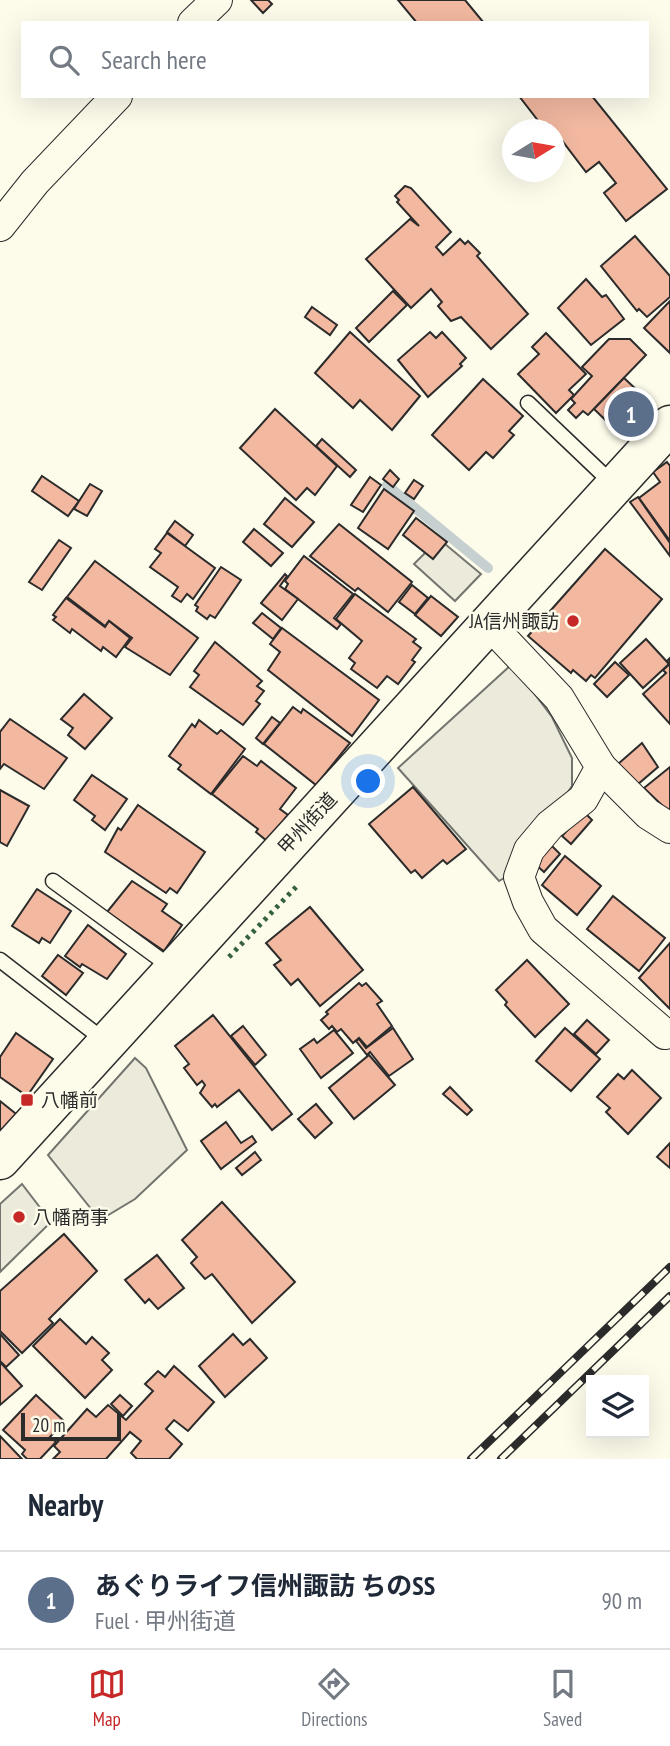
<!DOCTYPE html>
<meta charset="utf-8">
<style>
:root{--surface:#fff;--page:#f6f6f7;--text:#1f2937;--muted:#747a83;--line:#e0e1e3;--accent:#c62828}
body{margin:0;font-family:"PT Sans Narrow","Noto Sans JP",sans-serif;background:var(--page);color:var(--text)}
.controls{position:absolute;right:21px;bottom:21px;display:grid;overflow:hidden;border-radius:0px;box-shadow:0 7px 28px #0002}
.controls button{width:63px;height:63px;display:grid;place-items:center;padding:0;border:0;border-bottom:2px solid var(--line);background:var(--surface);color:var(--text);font:35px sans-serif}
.compass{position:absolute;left:502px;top:119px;width:63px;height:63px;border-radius:50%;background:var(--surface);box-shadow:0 7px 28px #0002;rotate:79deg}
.scale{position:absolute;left:21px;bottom:18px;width:100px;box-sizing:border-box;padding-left:7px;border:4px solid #2b2b2b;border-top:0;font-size:19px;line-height:24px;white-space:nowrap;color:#2b2b2b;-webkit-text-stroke:5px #fdfbea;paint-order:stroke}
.you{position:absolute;left:369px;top:782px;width:24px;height:24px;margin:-18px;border:5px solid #fff;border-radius:50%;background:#1a73e8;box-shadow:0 0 0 10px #1a73e833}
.badge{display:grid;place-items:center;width:46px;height:46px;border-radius:50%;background:var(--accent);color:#fff;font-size:23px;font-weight:700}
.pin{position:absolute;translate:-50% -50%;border:4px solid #fff;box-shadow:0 2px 7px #0006}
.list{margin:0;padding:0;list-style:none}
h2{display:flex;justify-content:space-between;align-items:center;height:91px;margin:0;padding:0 28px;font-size:30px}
h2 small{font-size:23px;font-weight:400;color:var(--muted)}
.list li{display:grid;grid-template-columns:46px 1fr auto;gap:21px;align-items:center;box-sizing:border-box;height:98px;padding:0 28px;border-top:2px solid var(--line)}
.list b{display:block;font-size:26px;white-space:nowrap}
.list p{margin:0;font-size:23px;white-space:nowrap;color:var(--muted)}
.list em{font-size:23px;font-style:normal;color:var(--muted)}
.icon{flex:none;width:38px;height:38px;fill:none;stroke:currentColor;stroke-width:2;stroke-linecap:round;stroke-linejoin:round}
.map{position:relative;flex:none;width:670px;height:1459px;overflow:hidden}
.search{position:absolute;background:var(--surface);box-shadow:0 7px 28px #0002;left:21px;right:21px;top:21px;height:77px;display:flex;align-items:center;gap:18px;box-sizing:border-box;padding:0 24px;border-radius:0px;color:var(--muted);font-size:26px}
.sheet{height:189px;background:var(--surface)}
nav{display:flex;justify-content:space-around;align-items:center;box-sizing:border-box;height:98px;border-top:2px solid var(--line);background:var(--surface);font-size:19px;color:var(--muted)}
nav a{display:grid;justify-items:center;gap:4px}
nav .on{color:var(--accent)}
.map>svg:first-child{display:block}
</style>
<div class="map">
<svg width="670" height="1459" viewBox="0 0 670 1459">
<rect width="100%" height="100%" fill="#fdfbea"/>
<!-- parking -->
<g fill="#eceadb" stroke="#74746e" stroke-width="2">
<path d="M439,539l42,35 -26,27 -41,-37z"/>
<path d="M512,664l40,53 20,41v28l-59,87 -14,8 -101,-113z"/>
<path d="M135,1058l11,10 41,82 -52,49 -35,21 -52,-65z"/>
<path d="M22,1184l29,38 -51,50v-68z"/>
</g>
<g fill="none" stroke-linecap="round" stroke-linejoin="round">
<!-- stream -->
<path stroke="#c7d0d0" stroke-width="10" d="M387,485l101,83"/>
</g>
<!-- building -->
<g fill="#f2b8a0" stroke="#2b2b2b" stroke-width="2">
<path d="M251,0h17l4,4 -9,9z"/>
<path d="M398,0h67l19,23h-67z"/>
<path d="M519,96h73l75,93 -41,32 -22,-28 12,-10 -17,-21 -13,10 -32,-42 -6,-6 -5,3z"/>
<path d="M405,186l6,2 40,44 -15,15 7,8 17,-16 5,5 3,-3 12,12 -3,3 51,58 -37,35 -30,-32 -10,4 -13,-15 4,-4 -11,-13 -20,19 -45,-49 44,-40 9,7 -22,-24 2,-2 -4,-4z"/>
<path d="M635,236l35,40v21l-23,20 -8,-8 -2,2 -36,-45z"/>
<path d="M586,279l16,18 4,-2 18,24 -33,26 -33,-37z"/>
<path d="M393,291l14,14 -38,37 -13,-14z"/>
<path d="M670,301v52l-26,-25z"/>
<path d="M312,307l25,18 -7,10 -25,-18z"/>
<path d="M350,332l70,64 -28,34 -32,-30 -7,8 -38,-35z"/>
<path d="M430,332l6,6 6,-6 24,26 -6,6 2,2 -34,31 -30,-37z"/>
<path d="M546,333l40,41 -17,16 5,5 -18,18 -38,-39 21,-20 -7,-7z"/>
<path d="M609,339h21l16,16 -58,60 -5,-4 -7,7 -8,-8 7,-7 -4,-4 21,-23 -10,-9z"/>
<path d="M624,378l29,27 -30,32 -29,-28z"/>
<path d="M483,379l40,37 -14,15 5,4 -21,23 -7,-6 -17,18 -37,-35z"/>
<path d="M275,409l62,57 -22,29 -8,-7 -11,12 -56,-52z"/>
<path d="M322,439l34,31 -6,7 -34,-31z"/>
<path d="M667,462l3,4v75l-31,-43 21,-16 -7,-10z"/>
<path d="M390,470l9,9 -6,8 -10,-8z"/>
<path d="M42,476l37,25 -11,15 -36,-25z"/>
<path d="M370,477l11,8 -18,27 -12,-7z"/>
<path d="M414,480l9,6 -9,13 -9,-6z"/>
<path d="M90,484l12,7 -15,25 -13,-7z"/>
<path d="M384,489l30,22 -26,38 -30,-21z"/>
<path d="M638,497l32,46v13l-40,-54z"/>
<path d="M285,498l29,24 -22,25 -28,-23z"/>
<path d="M416,518l31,24 -14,17 -30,-24z"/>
<path d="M175,521l18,14 -8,11 -18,-14z"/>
<path d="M339,524l73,58 -24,30 -30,-24 -3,3 -45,-35z"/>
<path d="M254,529l29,24 -12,13 -28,-24z"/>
<path d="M167,533l48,35 -22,31 -6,-5 -6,8 -9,-6 6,-9 -28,-20 11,-14 -6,-4z"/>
<path d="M59,540l12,8 -29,42 -13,-8z"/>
<path d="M605,549l57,50 -67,79 -4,-3 -5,6 -13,-11 -2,3 -43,-37z"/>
<path d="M304,556l49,38 -19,24 7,6 -4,5 -52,-40 3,-5 -3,-3z"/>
<path d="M95,561l103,77 -28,37 -45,-28 7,-9 -23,-17 -4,5 -38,-29z"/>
<path d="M221,567l20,13 -26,38 -5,-3 -3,4 -11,-8 2,-4 -3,-2z"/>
<path d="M285,574l2,2 -7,10 18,13 -16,21 -21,-17z"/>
<path d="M412,585l16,13 -13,16 -16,-12z"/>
<path d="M355,594l61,45 -3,3 8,6 -9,12 3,2 -17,22 -11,-8 -10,12 -26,-19 4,-6 -6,-5 13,-17 -26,-22z"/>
<path d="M431,596l27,21 -17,19 -26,-21z"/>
<path d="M66,598l39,29 4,-6 21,17 -14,19 -13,-10 -2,4 -29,-22 -2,4 -17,-13 3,-3 -3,-2z"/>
<path d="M262,613l19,15 -8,11 -20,-16z"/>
<path d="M282,628l97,72 -27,36 -84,-66 12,-18 -10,-8z"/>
<path d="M646,639l23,25 -26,24 -23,-25z"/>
<path d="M215,642l47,39 -5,5 7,5 -8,10 4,3 -17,21 -53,-38 9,-12 -5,-4z"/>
<path d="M670,658v66l-27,-30 23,-21 -3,-3 7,-6 -3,-3z"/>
<path d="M615,662l14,13 -22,22 -13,-13z"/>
<path d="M84,694l28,24 -27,31 -17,-14 5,-7 -12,-9z"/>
<path d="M293,707l8,6 2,-4 47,34 -34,42 -52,-41z"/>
<path d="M272,717l8,6 -17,21 -7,-6z"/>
<path d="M10,719l57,39 -23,31 -40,-25 -4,5v-37z"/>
<path d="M199,720l18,14 4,-4 24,19 -34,45 -33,-25 3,-4 -12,-9 23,-32 3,3z"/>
<path d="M642,743l16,24 -21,18 -19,-21z"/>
<path d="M243,756l14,10 4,-5 35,27 -16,21 8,6 -21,26 -11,-9 2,-3 -46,-35z"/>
<path d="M670,767v46l-26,-25z"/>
<path d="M92,775l35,24 -22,31 -13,-10 3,-4 -21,-16z"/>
<path d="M413,787l53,62 -19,15 -4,-4 -21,18 -7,-8 -4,3 -42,-49z"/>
<path d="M0,790l29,16 -22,40 -7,-4z"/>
<path d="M138,805l67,47 -28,41 -7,-5 -4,5 -61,-41 13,-24 3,2z"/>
<path d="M584,812l8,8 -21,24 -9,-8z"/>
<path d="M552,846l8,8 -16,18 -9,-8z"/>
<path d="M565,856l36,30 -24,29 -35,-30z"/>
<path d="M132,881l35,23 -5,7 20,14 -18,26 -57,-39z"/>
<path d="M37,889l34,22 -21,32 -8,-5 -3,5 -27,-17z"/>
<path d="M613,896l52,42 -26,33 -52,-42z"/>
<path d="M310,907l53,63 -43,36 -22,-27 -7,6 -17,-20 7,-5 -15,-17z"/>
<path d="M88,925l38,29 -19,25 -25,-15 -2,3 -15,-11z"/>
<path d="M670,943v66l-31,-31z"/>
<path d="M58,955l25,18 -17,22 -24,-19z"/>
<path d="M527,960l42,44 -34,33 -30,-32 2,-3 -11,-12z"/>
<path d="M359,983l3,3 4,-3 16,18 -5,3 15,22 -25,21 -8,-9 -6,5 -12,-14 -4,3 -5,-6 -3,3 -8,-9 7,-6 -2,-2z"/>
<path d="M213,1015l79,99 -20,16 -33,-40 -22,17 -2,-3 -3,3 -12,-14 5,-8 -3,-4 -5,4 -13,-17 5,-4 -14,-18z"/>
<path d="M587,1020l22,20 -13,14 -22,-20z"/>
<path d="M243,1026l23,29 -11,10 -24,-29z"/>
<path d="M393,1028l20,31 -24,17 -19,-24 -3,3 -11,-14 3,-2 7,9z"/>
<path d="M565,1028l35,31 -29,32 -35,-30z"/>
<path d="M334,1030l19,23 -32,25 -21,-29 14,-10 3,4z"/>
<path d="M16,1033l37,26 -26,37 -27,-19v-20z"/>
<path d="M369,1055l26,30 -41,34 -25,-31z"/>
<path d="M632,1070l29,28 -33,36 -22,-22 4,-4 -13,-11 21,-23 6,5z"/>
<path d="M450,1087l22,23 -5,5 -24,-21z"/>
<path d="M0,1101l20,16 -20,20z"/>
<path d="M316,1104l16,19 -17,15 -17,-19z"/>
<path d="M226,1122l15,21 11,-7 4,6 -35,27 -20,-28z"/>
<path d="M670,1143v25l-13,-11z"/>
<path d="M255,1152l6,8 -19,15 -6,-7z"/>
<path d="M222,1202l73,80 -43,41 -40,-49 -7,5 -14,-16 6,-6 -15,-17z"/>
<path d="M64,1234l33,37 -48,48 4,4 -31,30 -22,-22v-40z"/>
<path d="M157,1255l27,33 -26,21 -9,-10 -4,4 -20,-23z"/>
<path d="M60,1319l26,25 6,-7 17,16 -7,7 10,10 -27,28 -52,-52z"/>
<path d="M0,1334l19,21 -13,12 -6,-6z"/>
<path d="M233,1334l10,11 7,-6 17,19 -42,39 -26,-31z"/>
<path d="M0,1362l22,24 -22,19z"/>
<path d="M174,1366l40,36 -26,29 -14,-11 -8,9 16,15 -13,15h-32l-6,-6 10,-12 -11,-9 -24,27h-53l7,-7 -6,-6 33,-37 9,8 12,-12 18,15 27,-29 -8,-7 13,-13 7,6z"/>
<path d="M36,1395l28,26 -14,16 6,5 -16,17h-13l-5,-5 3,-4 -22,-20z"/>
<path d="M120,1395l12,11 -9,10 -12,-12z"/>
<path d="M0,1436l22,23h-22z"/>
</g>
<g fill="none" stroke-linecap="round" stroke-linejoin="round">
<!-- service casing -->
<g stroke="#2b2b2b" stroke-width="17">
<g id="service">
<path d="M528,403l86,82"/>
<path d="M53,881l119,87"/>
<path d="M0,960l105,81"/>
</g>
</g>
<!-- minor casing -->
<g stroke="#2b2b2b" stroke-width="32">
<g id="minor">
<path d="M193,23l24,-23"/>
<path d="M0,226l35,-44 82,-86"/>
<path d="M489,624l70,74 42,69 47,47 22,14"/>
<path d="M601,767l-18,32 -33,26 -21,25 -10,27 9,25 15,27 122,105"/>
</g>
</g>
<!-- trunk casing -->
<g stroke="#2b2b2b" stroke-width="41">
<path id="trunk" d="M0,1160l670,-735"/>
</g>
<!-- service -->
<use href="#service" stroke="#fdfbea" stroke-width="14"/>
<!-- minor -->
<use href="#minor" stroke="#fdfbea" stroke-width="30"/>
<!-- trunk -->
<use href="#trunk" stroke="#fdfbea" stroke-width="38"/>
<!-- rail casing -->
<g stroke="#2b2b2b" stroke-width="8">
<g id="rail">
<path d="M471,1459l199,-192"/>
<path d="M501,1459l169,-163"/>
</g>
</g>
<!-- rail -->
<use href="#rail" stroke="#fdfbea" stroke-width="5" stroke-dasharray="16" stroke-linecap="butt"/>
<!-- hedge -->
<path stroke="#34623c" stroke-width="5" stroke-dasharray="3.5 5" stroke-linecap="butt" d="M229,957l68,-71"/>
</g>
<!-- markers -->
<g fill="#c62828" stroke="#fdfbea" stroke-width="2.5">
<circle cx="573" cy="621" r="7"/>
<rect x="20" y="1093" width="14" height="14" rx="3.5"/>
<circle cx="19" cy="1217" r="7"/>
</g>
<g text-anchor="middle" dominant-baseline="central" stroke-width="5" stroke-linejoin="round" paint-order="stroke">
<!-- poi labels -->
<g font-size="19" fill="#2b2b2b" stroke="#fdfbea" text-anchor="start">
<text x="559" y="621" text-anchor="end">JA信州諏訪</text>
<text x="41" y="1100">八幡前</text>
<text x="33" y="1217">八幡商事</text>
</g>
<!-- street labels -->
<g font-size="19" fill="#2b2b2b" stroke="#fdfbea">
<text transform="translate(307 823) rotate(-47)">甲州街道</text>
</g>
</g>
</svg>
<div class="controls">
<button><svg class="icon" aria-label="layers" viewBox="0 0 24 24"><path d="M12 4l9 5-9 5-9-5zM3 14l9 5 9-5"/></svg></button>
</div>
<svg class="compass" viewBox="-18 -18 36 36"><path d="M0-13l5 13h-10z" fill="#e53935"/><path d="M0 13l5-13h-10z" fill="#747a83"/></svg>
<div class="scale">20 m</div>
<div class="you"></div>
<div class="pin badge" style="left:631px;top:414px;background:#5c6f8a">1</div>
<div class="search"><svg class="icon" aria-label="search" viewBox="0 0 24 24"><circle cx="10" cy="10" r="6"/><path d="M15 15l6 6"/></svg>Search here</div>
</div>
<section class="sheet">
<h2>Nearby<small></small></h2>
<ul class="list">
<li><span class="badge" style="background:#5c6f8a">1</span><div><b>あぐりライフ信州諏訪 ちのSS</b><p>Fuel · 甲州街道</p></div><em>90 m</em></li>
</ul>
</section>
<nav>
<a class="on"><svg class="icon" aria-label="map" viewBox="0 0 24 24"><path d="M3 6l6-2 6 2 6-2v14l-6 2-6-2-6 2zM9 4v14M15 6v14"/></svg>Map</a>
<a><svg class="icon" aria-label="directions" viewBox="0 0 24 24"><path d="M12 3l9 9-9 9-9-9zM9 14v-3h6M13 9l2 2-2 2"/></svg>Directions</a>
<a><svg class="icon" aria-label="saved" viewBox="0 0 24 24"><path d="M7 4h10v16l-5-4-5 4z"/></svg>Saved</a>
</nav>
